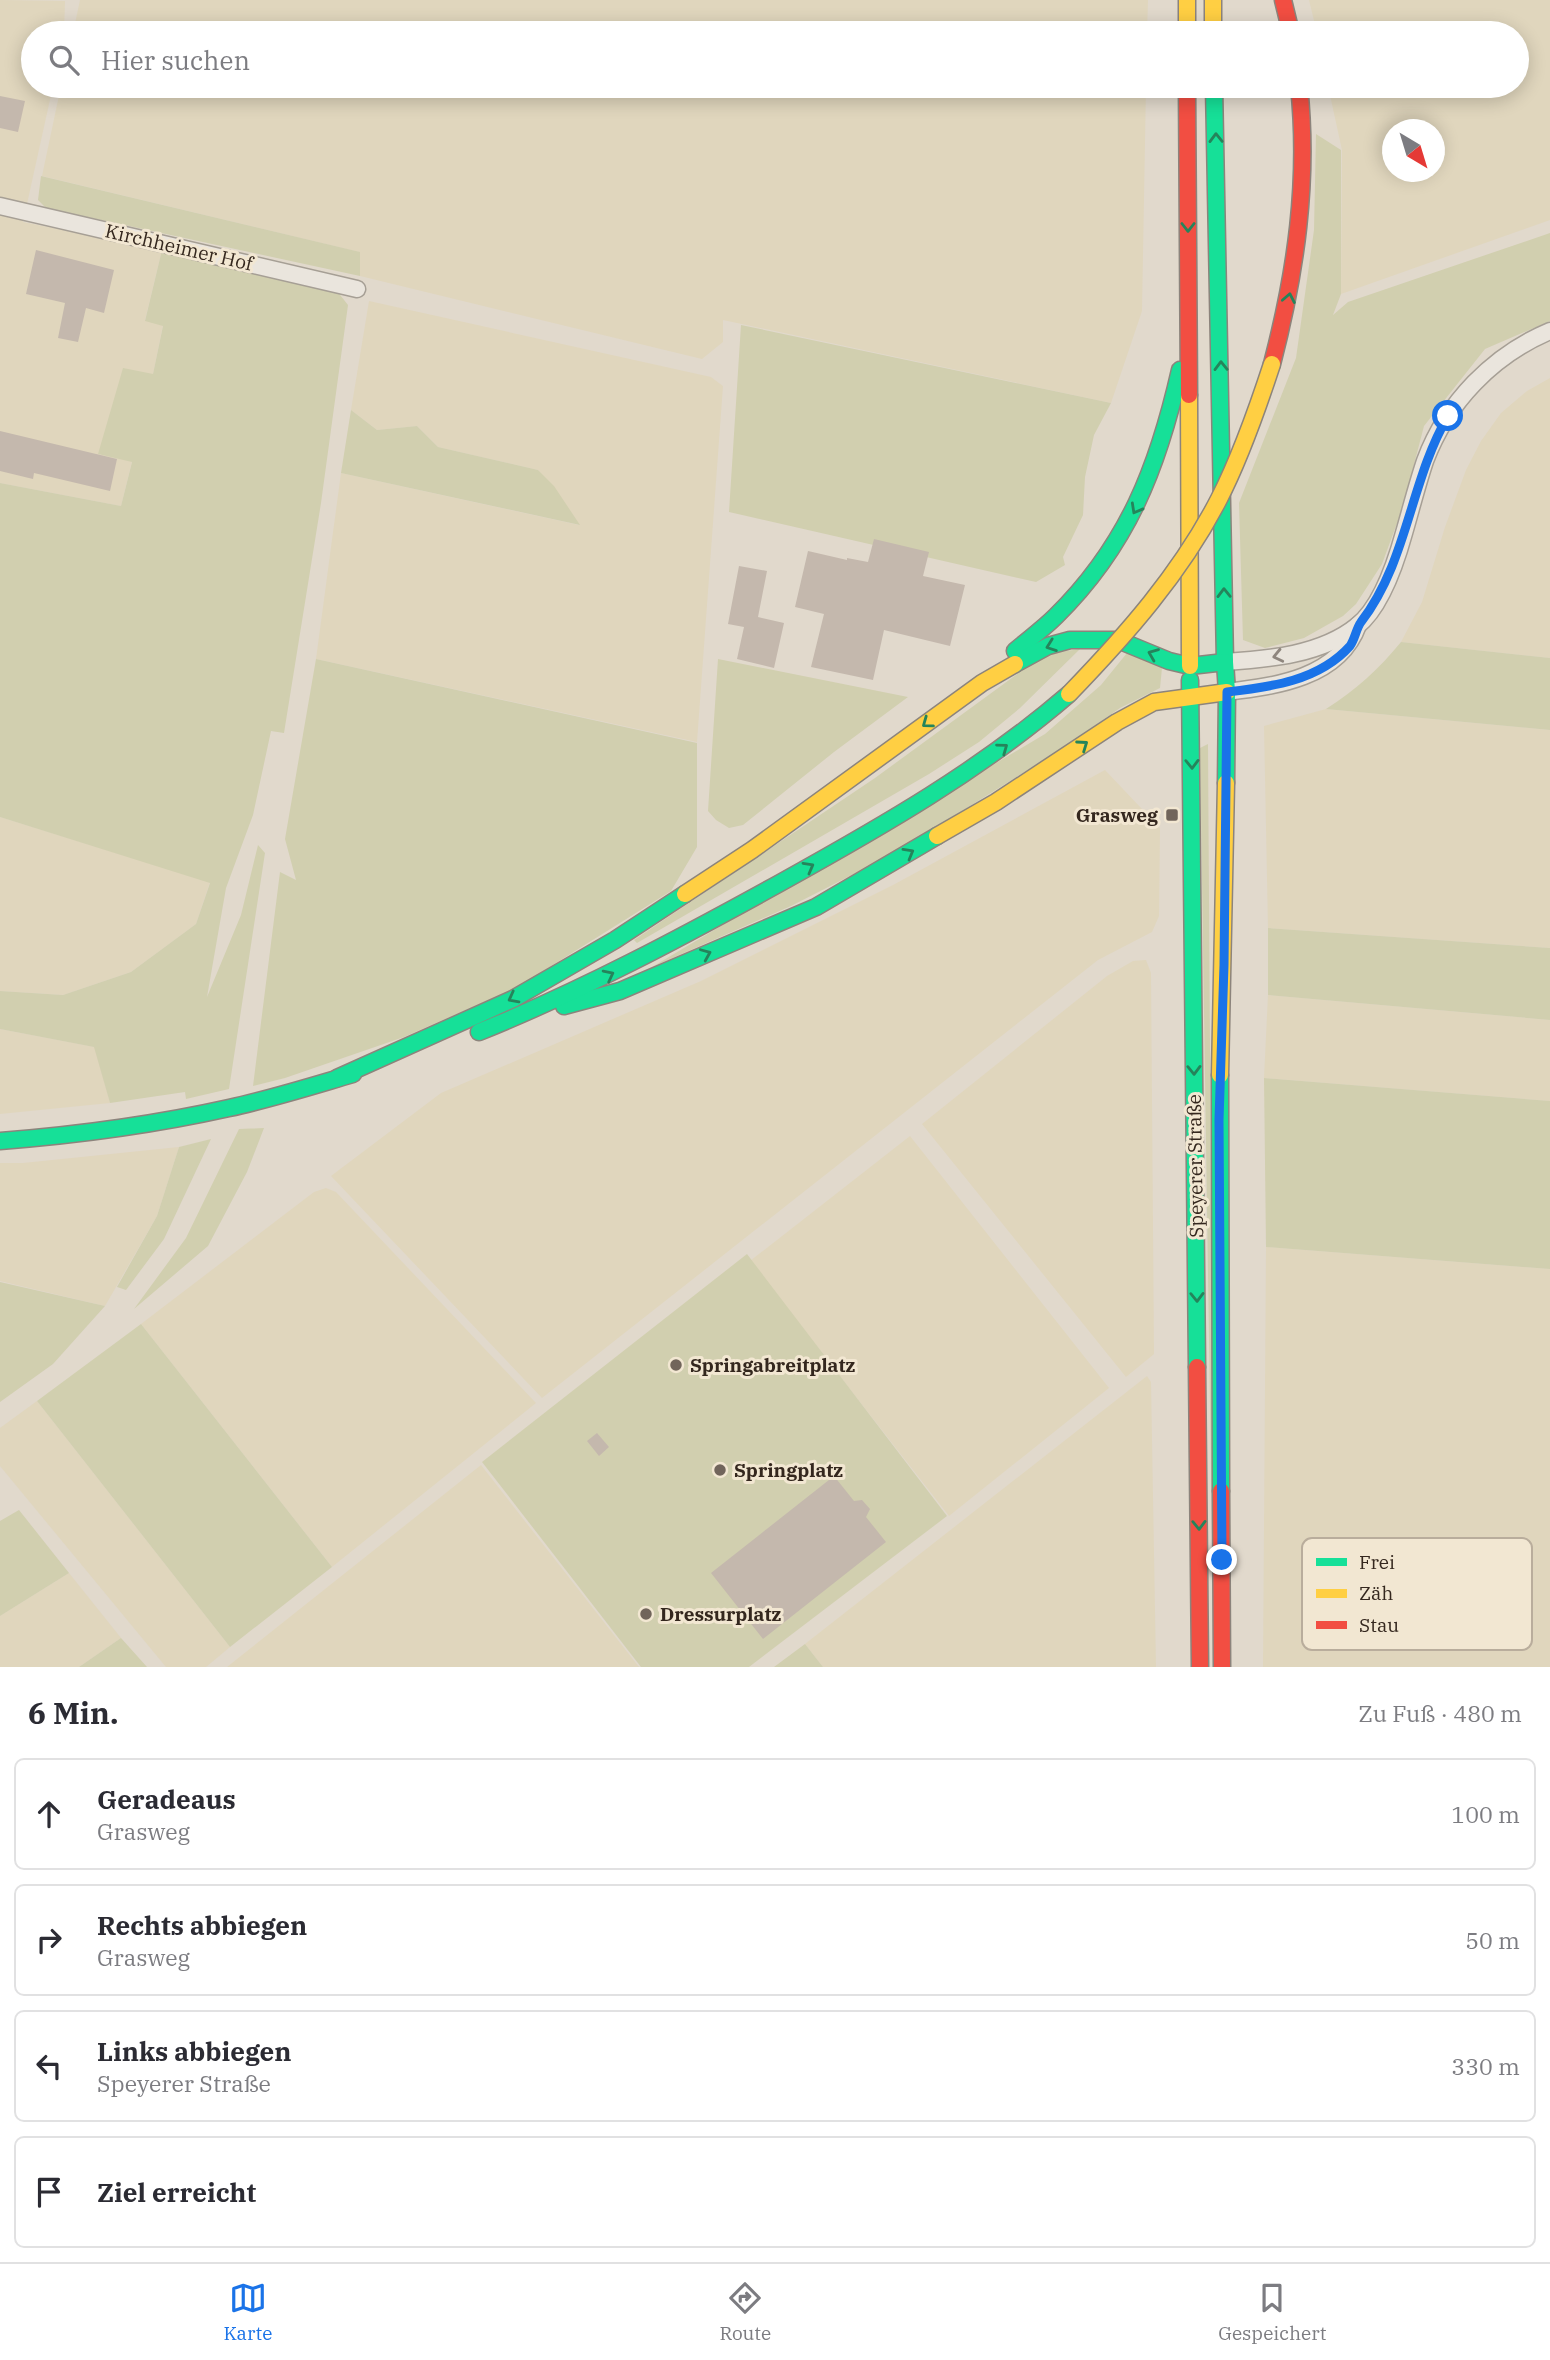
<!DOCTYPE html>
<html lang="de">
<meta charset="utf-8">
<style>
:root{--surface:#fff;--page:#f7f7f7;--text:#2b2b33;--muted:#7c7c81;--line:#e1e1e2;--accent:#1a73e8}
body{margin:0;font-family:"IBM Plex Serif",serif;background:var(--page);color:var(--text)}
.compass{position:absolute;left:1382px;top:119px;width:63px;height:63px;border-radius:50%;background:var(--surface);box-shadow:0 4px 18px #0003;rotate:142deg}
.stop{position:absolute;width:21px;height:21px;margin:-16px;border:5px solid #1a73e8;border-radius:50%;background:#fff}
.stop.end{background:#1a73e8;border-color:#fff;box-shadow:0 2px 7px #0008}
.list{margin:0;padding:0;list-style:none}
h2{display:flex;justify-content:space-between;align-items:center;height:91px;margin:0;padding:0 28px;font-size:30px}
h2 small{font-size:23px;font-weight:400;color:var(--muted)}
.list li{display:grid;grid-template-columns:46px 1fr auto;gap:21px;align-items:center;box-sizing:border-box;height:112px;margin:0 14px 14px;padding:0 14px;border:2px solid var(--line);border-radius:10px}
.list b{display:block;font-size:26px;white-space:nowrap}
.list p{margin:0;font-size:23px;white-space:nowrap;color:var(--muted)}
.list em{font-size:23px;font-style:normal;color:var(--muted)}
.icon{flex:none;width:38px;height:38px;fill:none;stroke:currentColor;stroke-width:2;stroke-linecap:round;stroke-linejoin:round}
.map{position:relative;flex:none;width:1550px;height:1667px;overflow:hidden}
.search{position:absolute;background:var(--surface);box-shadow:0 4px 18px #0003;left:21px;right:21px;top:21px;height:77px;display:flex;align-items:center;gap:18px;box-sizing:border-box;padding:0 24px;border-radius:38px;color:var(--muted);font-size:26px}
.sheet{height:595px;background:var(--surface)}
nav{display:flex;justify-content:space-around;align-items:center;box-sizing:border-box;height:98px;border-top:2px solid var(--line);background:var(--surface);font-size:19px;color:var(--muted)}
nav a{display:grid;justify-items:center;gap:4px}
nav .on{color:var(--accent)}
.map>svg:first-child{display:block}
</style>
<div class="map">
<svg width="1550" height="1667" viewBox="0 0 1550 1667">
<rect width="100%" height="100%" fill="#e1d9cc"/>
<!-- farmland -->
<g fill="#e0d6bd" fill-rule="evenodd">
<path d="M0,0l65,1 -1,32h-31v53h20l-30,136 139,28 -17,70 18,5 -10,49 -55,80 34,7 -11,45 -121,-23z"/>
<path d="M80,0h1068l-1,33h-1074z"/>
<path d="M1309,0h241v220l-209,74 1,-144 -14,-64h189v-53h-200zM1392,130h42v42h-42z"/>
<path d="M61,86h1085l-4,225 -31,92 -388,-83v22l-21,17 -342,-83 -1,-24 -317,-76z"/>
<path d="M369,301l342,76 12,9 -26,356 -381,-83 25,-186 238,52 -41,-55 -100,-23 -21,-21 -40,4 -26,-20z"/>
<path d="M1550,378v280l-149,-16 21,-40 23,-75 21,-57 15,-29 20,-28 26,-22z"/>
<path d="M1326,709l224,21v218l-282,-20 -4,-202z"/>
<path d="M1105,770l55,58 -1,88 -7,16 -54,28 -556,438 -211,-222 110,-83 260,-112 192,-96z"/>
<path d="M0,817l210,65 -14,42 -65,48 -68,23 -63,-4z"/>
<path d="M1146,960l5,13 3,381 -28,23 -204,-253 185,-148 26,-15z"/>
<path d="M1268,995l282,25v81l-286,-23z"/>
<path d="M0,1029l95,18 15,56 -110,11z"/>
<path d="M910,1136l199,252 -160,128 -199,-255z"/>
<path d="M179,1147l-22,69 -52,90 -105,-25v-118h23z"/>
<path d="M326,1188l10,4 200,211 -204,164 -191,-243 173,-132z"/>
<path d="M1266,1247l284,22v398h-287z"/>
<path d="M1147,1376l4,6 5,285h-333l-18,-23z"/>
<path d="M37,1401l193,246 -24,20h-40l-166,-201v-38z"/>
<path d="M481,1465l158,202h-412z"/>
<path d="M69,1573l52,65 -42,29h-79v-51z"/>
</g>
<!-- green -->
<g fill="#d1cfaf">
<path d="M1316,134l25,16v144l-8,21 15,-13 202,-69v88l-65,28 -61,77 -21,81 -21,57 -26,40 -13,12 -39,22 -39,10 -22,-8 -4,-137 57,-145 18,-128z"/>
<path d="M41,176l319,76v24l-314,-68 -8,-8z"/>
<path d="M162,250l175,41 11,14 -27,198 -37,230 -13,-2 -18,84 -27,73 -19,109 34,-82 17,-70 7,8 -36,236 -43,10 -1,-7 -75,11 -16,-56 -94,-18v-38l63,4 68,-23 65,-48 14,-41 -210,-66v-334l121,23 11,-44 -34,-8 25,-86 30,6 10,-48 -18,-5z"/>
<path d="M741,325l370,78 -17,32 -9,42 -2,38 -20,42 2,8 -29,17 -307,-70z"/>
<path d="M351,410l26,20 40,-4 21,21 100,23 16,16 26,39 -239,-52z"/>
<path d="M1401,642l149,16v72l-224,-21c30,-19 53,-40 75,-67z"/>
<path d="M1080,649l-60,59 -41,34 -50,32 -292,169 -3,-3 241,-162 149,-109 29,-16z"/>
<path d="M1127,653l35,15 -2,20 -40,20 -57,40 -170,106 -102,52 -139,61 393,-233 56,-49z"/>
<path d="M316,659l381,84v104l-26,44 -155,97 -112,49 -119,41 -32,8 27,-214 16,8 -11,-41z"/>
<path d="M718,659l190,38 -74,55 -91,73 -14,3 -13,-8 -8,-9z"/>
<path d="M1208,744l6,923 -14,-919z"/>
<path d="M1268,928l282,20v72l-282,-25z"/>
<path d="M1264,1078l286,23v168l-284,-22z"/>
<path d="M264,1128l-17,44 -39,74 -74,63 52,-71 53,-109z"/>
<path d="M211,1139l-47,100 -38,51 -9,-3 40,-71 22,-69z"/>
<path d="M747,1254l200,262 -198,151h-108l-159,-205z"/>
<path d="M0,1282l105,24 -52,58 -53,38z"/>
<path d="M141,1324l191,243 -102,80 -193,-246z"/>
<path d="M19,1510l50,63 -69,43v-95z"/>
<path d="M121,1638l26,29h-68z"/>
<path d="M805,1644l18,23h-49z"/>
</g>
<!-- building -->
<g fill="#c4b8ad">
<path d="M0,96l25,5 -7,31 -18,-4z"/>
<path d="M36,250l78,20 -10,43 -18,-5 -8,34 -20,-4 7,-35 -39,-9z"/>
<path d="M0,431l117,28 -7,32 -76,-18 -1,6 -33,-8z"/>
<path d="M874,539l55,13 -6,24 42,9 -15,61 -66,-16 -11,50 -62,-13 13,-53 -29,-7 13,-56 39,9v-2l21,4z"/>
<path d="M739,566l28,5 -9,46 26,6 -10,45 -37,-9 7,-32 -16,-3z"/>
<path d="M597,1433l12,14 -10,9 -12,-15z"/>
<path d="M834,1476l20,25 8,-1 8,9 -4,8 20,25 -123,97 -52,-66z"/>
</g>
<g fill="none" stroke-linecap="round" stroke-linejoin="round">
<!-- street casing -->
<g stroke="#a69f95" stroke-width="19">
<g id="street">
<path d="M0,206l357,83"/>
<path d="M1225,662c44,-3 96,-7 132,-36 24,-19 39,-64 47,-93 7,-24 13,-48 21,-72 22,-59 68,-106 125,-130"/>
<path d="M1227,692c49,-6 112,-14 131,-67"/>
</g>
</g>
<!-- fast casing -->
<g stroke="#8c847c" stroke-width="19">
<g id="fast">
<path d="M1214,86l11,576"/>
<path d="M1015,651c14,-12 28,-22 41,-35 72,-71 102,-149 124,-246"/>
<path d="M1015,664l33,-18 22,-6h48l51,21 21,5 35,-4 2,30 -1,91"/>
<path d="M1190,680l7,687"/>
<path d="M564,1006l56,-15 196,-84 121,-71"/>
<path d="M479,1032c104,-42 203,-95 301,-149 101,-56 201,-113 289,-189"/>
<path d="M1220,1075l1,416"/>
<path d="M337,1078l176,-79 102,-59 70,-46"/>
<path d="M0,1141c77,-6 153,-16 229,-33 42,-9 83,-22 124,-34"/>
</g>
</g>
<!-- slow casing -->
<g stroke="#8c847c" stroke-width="19">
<g id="slow">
<path d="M1187,0v33"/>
<path d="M1213,0v33"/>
<path d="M1189,395l1,271"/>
<path d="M937,836l59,-34 121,-80 37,-20 73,-10"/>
<path d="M685,894l67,-44 230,-167 33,-19"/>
<path d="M1220,1075l6,-292"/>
</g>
</g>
<!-- jam casing -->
<g stroke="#8c847c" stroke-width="19">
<g id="jam">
<path d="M1283,0l8,33"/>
<path d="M1187,86l2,309"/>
<path d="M1272,364c24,-92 37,-183 27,-278"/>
<path d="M1197,1367l3,300"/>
<path d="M1221,1491l1,176"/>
</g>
</g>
<!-- street -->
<use href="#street" stroke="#eae5dd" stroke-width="16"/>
<!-- fast -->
<use href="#fast" stroke="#16e098" stroke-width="16"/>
<!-- slow -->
<use href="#slow" stroke="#ffcf43" stroke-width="16"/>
<!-- jam -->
<use href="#jam" stroke="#f24e42" stroke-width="16"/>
<!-- slow-bridge casing -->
<g stroke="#8c847c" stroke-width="19" stroke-linecap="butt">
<path id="slow-bridge" d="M1069,694c57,-59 112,-121 150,-195 22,-43 38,-89 53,-135"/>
</g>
<!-- slow-bridge -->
<use href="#slow-bridge" stroke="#ffcf43" stroke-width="16"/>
</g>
<!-- one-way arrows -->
<defs><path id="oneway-chevron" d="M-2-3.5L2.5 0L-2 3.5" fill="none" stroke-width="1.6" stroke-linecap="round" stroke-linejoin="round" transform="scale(1.75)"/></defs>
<g stroke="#25845b">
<use href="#oneway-chevron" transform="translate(1216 138) rotate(-91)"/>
<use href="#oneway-chevron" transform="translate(1188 227) rotate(90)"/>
<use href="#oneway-chevron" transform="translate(1289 298) rotate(-79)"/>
<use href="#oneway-chevron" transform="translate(1221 366) rotate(-91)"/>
<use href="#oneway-chevron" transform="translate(1136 509) rotate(119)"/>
<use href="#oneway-chevron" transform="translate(1224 593) rotate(-91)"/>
<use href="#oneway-chevron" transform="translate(1051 646) rotate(160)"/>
<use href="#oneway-chevron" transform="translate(1153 654) rotate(-158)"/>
<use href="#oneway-chevron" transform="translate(927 723) rotate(144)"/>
<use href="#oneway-chevron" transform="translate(1083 745) rotate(-35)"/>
<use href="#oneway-chevron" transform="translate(1003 748) rotate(-36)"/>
<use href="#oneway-chevron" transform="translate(1192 764) rotate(89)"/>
<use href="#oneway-chevron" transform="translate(909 853) rotate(-30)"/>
<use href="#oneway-chevron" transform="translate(809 867) rotate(-29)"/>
<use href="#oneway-chevron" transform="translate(706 954) rotate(-23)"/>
<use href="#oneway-chevron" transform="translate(609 975) rotate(-27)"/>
<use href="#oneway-chevron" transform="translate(513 998) rotate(152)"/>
<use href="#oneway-chevron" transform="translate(1194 1070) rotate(89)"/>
<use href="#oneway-chevron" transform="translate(1197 1297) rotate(89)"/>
<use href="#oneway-chevron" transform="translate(1199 1525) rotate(89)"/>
</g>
<use stroke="#8f867e" href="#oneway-chevron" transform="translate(1278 656) rotate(167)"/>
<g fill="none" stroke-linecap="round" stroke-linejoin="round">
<!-- route -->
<path stroke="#1a73e8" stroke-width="9" d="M1222,1560l-3,-440 5,-155 3,-273c43,-5 92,-11 123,-46 5,-7 6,-17 11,-24 47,-61 49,-141 87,-206"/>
</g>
<!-- markers -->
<g fill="#71655b" stroke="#f2e7d2" stroke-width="2.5">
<rect x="1165" y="808" width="14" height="14" rx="3.5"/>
<circle cx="676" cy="1365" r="7"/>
<circle cx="720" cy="1470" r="7"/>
<circle cx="646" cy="1614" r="7"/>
</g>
<g text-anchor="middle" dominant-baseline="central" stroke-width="6" stroke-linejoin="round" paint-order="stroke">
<!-- street labels -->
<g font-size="19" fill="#34271e" stroke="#f2e7d2">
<text transform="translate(179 247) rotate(13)">Kirchheimer Hof</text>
<text transform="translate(1195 1166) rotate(-91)">Speyerer Straße</text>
</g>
<!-- poi labels -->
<g font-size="19" font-weight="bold" fill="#34271e" stroke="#f2e7d2" text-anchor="start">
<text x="1158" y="815" text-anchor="end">Grasweg</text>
<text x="690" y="1365">Springabreitplatz</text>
<text x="734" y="1470">Springplatz</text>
<text x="660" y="1614">Dressurplatz</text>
</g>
</g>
<!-- legend -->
<rect x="1302" y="1538" width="230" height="112" rx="10" fill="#f2e7d2" stroke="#b9ad9c" stroke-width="2"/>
<rect x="1316" y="1558" width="31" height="8" fill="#16e098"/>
<rect x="1316" y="1589" width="31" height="9" fill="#ffcf43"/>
<rect x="1316" y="1621" width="31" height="8" fill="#f24e42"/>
<g font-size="19" fill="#34271e">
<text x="1359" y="1569">Frei</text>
<text x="1359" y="1600">Zäh</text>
<text x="1359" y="1632">Stau</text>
</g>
</svg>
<svg class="compass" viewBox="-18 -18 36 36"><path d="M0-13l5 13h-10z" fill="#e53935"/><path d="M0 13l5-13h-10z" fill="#7c7c81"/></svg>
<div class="stop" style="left:1448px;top:416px"></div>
<div class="stop end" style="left:1222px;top:1560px"></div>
<div class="search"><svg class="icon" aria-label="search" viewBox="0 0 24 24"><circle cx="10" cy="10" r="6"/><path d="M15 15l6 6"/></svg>Hier suchen</div>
</div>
<section class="sheet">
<h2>6 Min.<small>Zu Fuß · 480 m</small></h2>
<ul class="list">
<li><svg class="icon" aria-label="ahead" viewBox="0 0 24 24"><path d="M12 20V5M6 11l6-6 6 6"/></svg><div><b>Geradeaus</b><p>Grasweg</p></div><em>100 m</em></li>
<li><svg class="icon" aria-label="right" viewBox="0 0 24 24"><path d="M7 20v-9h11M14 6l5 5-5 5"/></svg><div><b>Rechts abbiegen</b><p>Grasweg</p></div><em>50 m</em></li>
<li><svg class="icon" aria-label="left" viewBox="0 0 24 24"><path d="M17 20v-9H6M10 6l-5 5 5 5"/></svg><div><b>Links abbiegen</b><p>Speyerer Straße</p></div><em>330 m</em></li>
<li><svg class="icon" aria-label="arrive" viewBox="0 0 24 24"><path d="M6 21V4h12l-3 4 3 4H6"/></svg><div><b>Ziel erreicht</b></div></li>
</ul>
</section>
<nav>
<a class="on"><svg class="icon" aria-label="map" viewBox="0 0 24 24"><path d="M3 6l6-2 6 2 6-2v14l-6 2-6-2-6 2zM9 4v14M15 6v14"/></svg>Karte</a>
<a><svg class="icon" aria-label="directions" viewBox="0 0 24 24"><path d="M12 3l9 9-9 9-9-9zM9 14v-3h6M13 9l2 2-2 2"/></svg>Route</a>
<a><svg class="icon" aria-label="saved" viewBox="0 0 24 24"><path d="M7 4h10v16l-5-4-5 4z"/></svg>Gespeichert</a>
</nav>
